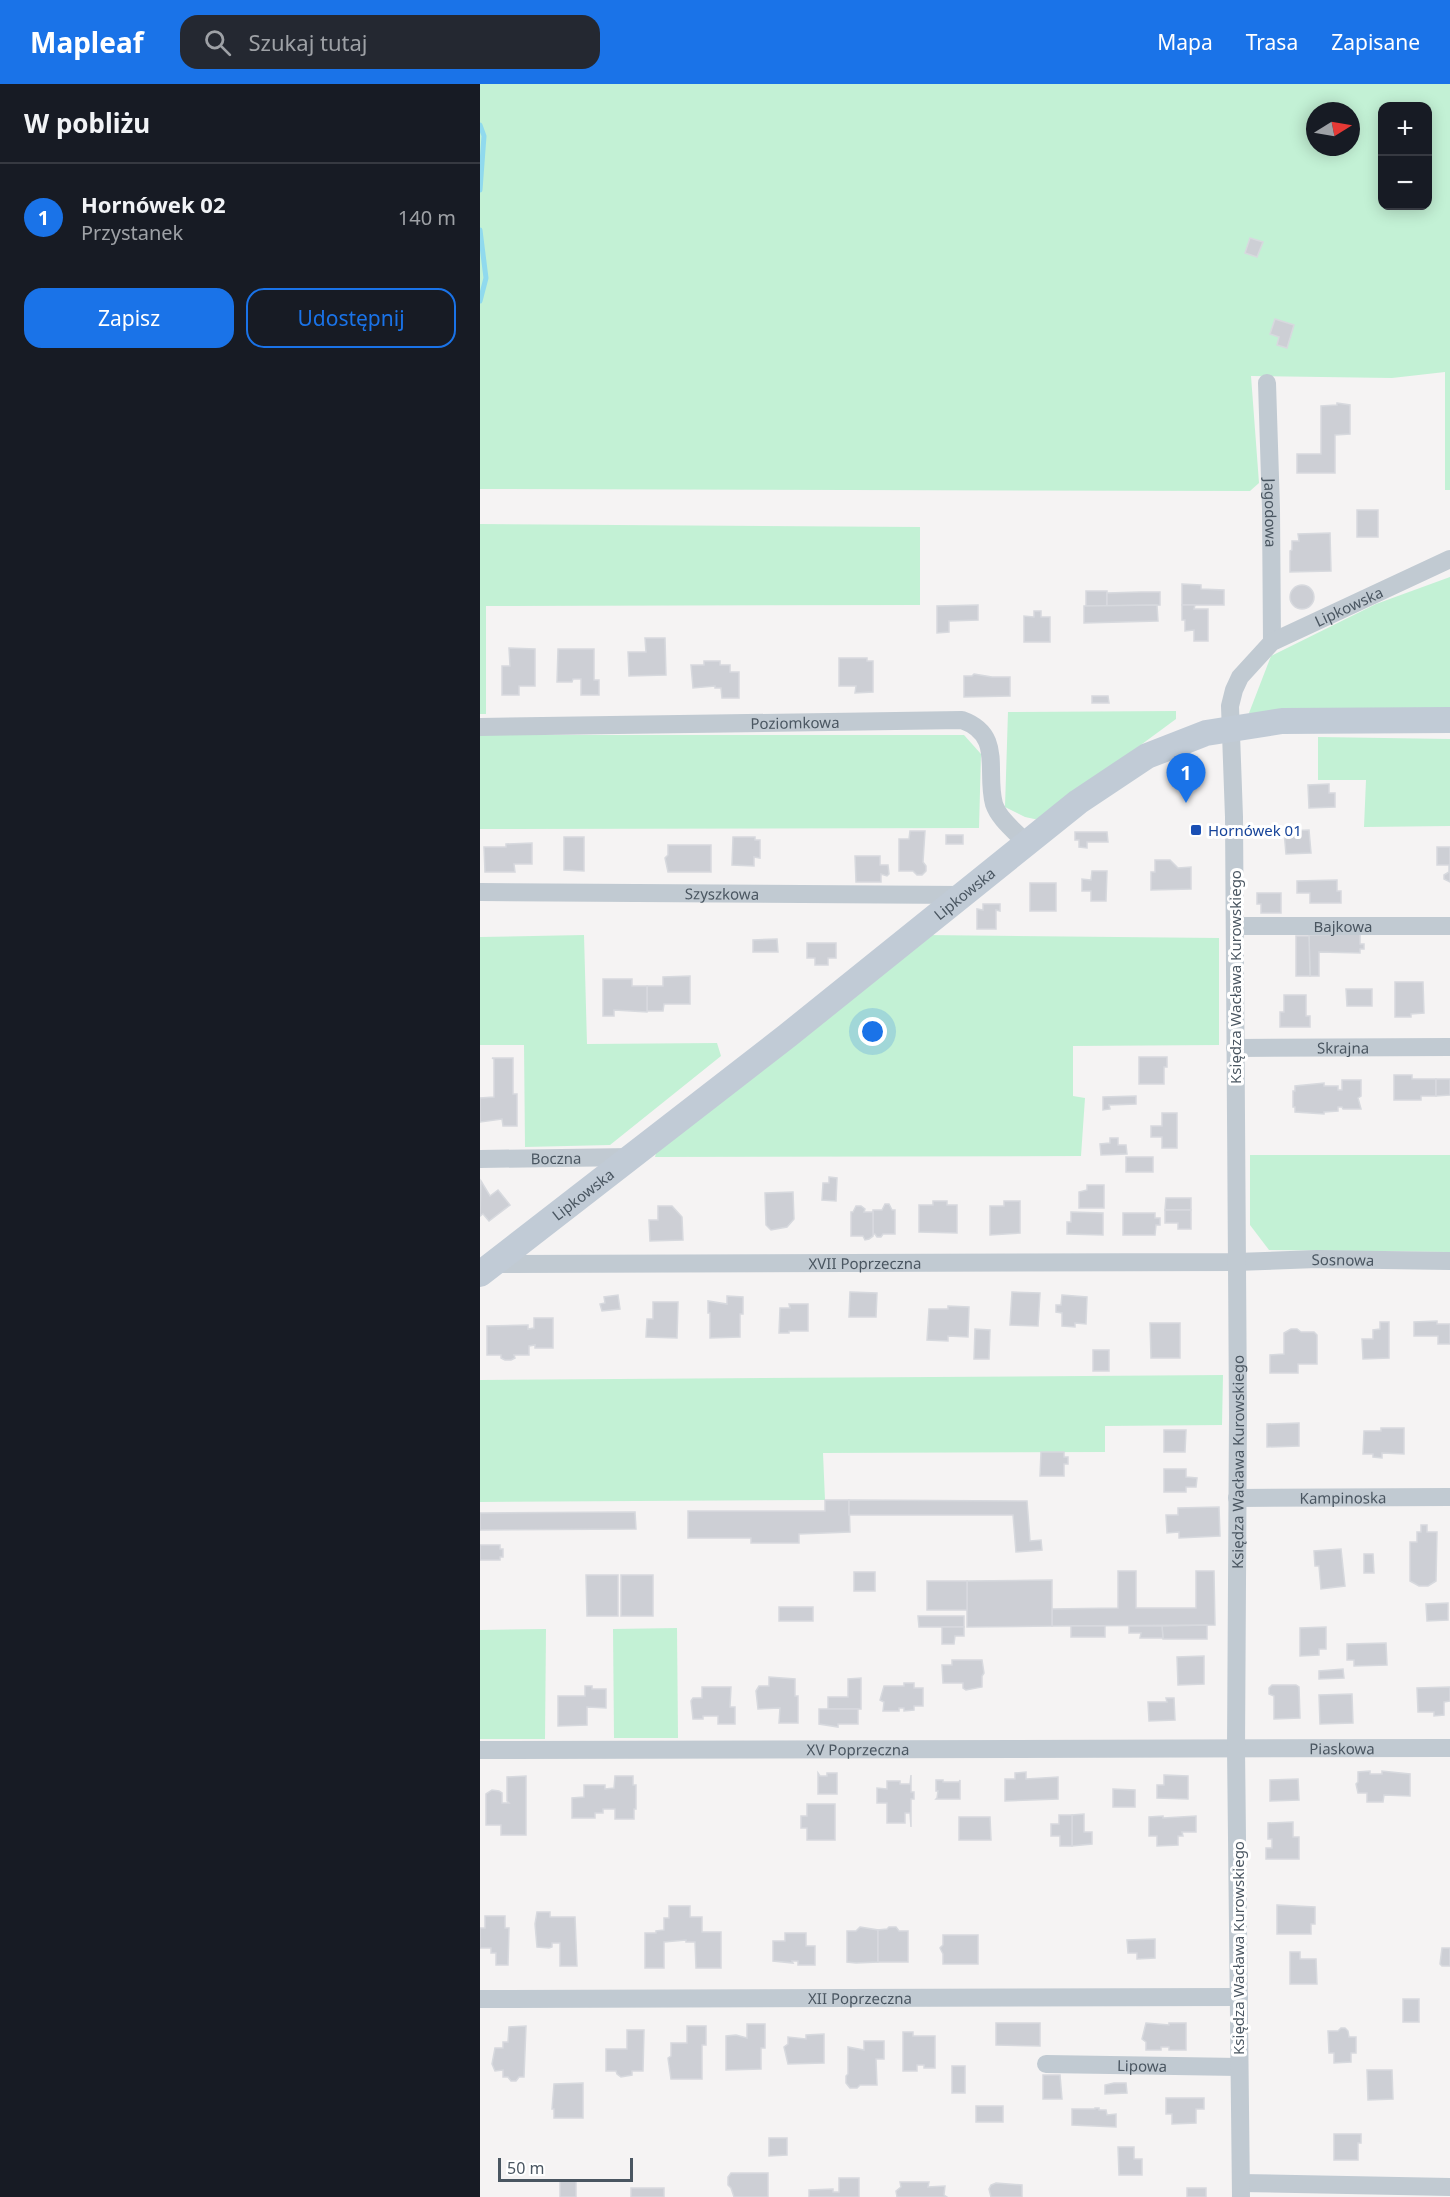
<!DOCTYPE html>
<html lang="pl">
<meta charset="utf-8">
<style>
:root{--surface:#171b24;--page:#242831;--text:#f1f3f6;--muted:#9ea1a6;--line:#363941;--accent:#1a73e8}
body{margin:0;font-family:"Noto Sans",sans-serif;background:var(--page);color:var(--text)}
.controls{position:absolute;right:18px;top:18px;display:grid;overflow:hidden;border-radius:12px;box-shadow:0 3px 15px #0003}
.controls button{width:54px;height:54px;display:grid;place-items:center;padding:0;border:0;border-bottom:2px solid var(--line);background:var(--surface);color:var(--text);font:30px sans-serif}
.compass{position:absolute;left:826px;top:18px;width:54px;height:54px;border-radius:50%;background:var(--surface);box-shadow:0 3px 15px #0003;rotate:79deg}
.scale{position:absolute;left:18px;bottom:15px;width:135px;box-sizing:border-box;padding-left:6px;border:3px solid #4a5661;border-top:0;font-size:16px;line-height:21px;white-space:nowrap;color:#4a5661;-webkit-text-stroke:4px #fff;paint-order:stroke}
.you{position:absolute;left:393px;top:948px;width:21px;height:21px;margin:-15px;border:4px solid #fff;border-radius:50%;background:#1a73e8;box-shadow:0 0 0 9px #1a73e833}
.badge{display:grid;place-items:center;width:39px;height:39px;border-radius:50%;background:var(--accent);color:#fff;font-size:20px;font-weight:700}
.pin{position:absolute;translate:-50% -50px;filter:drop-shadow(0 2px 3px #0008)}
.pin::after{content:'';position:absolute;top:32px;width:21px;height:18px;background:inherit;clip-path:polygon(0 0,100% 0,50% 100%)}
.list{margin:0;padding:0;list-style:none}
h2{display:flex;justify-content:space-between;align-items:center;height:78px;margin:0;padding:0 24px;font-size:26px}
h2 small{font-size:20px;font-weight:400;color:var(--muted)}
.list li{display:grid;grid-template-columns:39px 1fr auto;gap:18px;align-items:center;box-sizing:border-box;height:108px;padding:0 24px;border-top:2px solid var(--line)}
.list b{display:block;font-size:22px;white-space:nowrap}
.list p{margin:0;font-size:20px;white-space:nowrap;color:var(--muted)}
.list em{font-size:20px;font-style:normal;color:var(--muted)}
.actions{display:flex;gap:12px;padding:18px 24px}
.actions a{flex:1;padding:14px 0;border:2px solid var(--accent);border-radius:18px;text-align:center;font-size:21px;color:var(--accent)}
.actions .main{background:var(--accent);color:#fff}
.icon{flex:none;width:33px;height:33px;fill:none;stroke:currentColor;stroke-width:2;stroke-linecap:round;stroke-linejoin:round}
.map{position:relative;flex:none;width:970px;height:2113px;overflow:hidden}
header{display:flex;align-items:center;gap:36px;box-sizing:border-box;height:84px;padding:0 30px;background:var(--accent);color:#fff}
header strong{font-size:28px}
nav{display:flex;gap:33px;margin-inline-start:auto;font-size:21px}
.search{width:420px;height:54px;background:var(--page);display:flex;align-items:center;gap:15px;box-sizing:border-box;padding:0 21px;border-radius:18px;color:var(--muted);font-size:22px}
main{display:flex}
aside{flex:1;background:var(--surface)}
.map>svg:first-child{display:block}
</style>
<header>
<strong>Mapleaf</strong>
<div class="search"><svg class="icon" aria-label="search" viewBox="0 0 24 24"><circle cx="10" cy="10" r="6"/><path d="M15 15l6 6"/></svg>Szukaj tutaj</div>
<nav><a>Mapa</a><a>Trasa</a><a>Zapisane</a></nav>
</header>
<main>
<aside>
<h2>W pobliżu<small></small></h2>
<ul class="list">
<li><span class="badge">1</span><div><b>Hornówek 02</b><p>Przystanek</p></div><em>140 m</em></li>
</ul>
<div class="actions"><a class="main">Zapisz</a><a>Udostępnij</a></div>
</aside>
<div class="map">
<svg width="970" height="2113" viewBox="0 0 970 2113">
<rect width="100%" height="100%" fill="#f5f3f3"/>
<!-- green -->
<g fill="#c3f1d5" fill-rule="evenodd">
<path d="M0,0h970v406h-5v-118l-53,6 -141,-2 8,107 -9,8 -770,-2zM902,22h46v100h-46zM835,27h36v36h-36z"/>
<path d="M0,440l440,3v78l-434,1v108h-6z"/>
<path d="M970,493v135l-201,1 22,-57 105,-52z"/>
<path d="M696,627v8l-137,101 -14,-3 -20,-10 3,-95z"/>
<path d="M0,651h484l17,19 -2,74 -499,1z"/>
<path d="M838,653l132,2v87l-86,1 2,-47h-48z"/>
<path d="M104,851l3,109 130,-1 4,13 -111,89 -85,2 -1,-102h-44v-108z"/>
<path d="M445,851l294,3v107l-146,1v50l12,2 -4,58 -426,1 3,-12z"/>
<path d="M770,1071h200v97l-181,-2 -19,-25z"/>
<path d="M743,1291l-1,50 -117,1v26l-282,1 2,47 -345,2v-122z"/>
<path d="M197,1544l1,110h-64l-1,-109z"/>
<path d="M66,1545l-1,110h-65v-109z"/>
</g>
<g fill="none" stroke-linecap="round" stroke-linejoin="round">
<!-- stream -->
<g stroke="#90daee" stroke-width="5">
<path d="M0,41l4,11 -4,54"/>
<path d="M0,146l6,48 -6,23"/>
</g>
</g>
<!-- building -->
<g fill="#cdcfd5" stroke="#d7d9de" stroke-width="1.5">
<path d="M770,154l13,4 -6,15 -12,-4z"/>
<path d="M795,235l19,6 -7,23 -10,-3 2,-8 -9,-3z"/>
<path d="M857,319l13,2v29l-15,1v38h-38v-19h24v-48l16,-1z"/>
<rect x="877" y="426" width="21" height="27"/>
<path d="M850,449l1,38 -41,1v-21l2,-1v-9h7l-1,-7z"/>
<path d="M702,500l19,1v4l23,1v15h-42z"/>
<circle cx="822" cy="513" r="12"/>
<rect x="606" y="507" width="21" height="15"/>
<path d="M661,508h19v13l-53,1v-13z"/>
<path d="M498,521v15l-29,1v11l-12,1v-27z"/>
<path d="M677,521l1,16 -74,2v-17z"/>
<path d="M702,521h13l-1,4h14v32h-14v-11l-9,1v-11h-3z"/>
<path d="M554,527h7v6h9v25h-26v-26l10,1z"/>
<path d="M165,554h20l1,37 -37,1 -1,-24h18z"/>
<path d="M29,564l26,1v37h-16v9h-17v-29h8z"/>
<path d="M78,565h36v31h5v15h-18v-16h-8l-1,3h-15z"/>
<path d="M359,574h28v3h6v31l-18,1 1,-7h-17z"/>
<path d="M224,577h16v4h10v7h9v26h-17l-1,-10h-6v-2l-22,2 -2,-23h13z"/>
<path d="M494,590l18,3h18v19l-46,1v-21h8z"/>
<path d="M612,612h16l1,7h-17z"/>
<path d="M849,700v9h6v14l-26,1 -1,-23z"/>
<path d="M829,746l2,23 -25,1 -2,-23z"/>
<path d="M430,747h15l-2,31 3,4v5l-4,4h-5l-4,-4h-14v-32h10z"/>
<path d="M595,748h32l1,10h-21v6l-8,-1v-7h-4z"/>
<rect x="466" y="751" width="17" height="9"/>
<path d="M84,753h20v34l-20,-1z"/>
<path d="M253,753h22v3h5v18l-6,-1v9l-22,-1z"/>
<path d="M52,759v21h-18l1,8h-30l-1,-25h22v-3z"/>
<path d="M188,761h43v27h-43l-3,-14 3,-3z"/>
<path d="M957,763h13v35l-6,-3v-4l5,-3v-7h-12z"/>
<path d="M375,772h25v9h8l1,9 -2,2 -6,-2v8h-25z"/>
<path d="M675,776h15l8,8 13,-1v22l-40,1v-18h4z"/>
<path d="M612,787h15l-1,30h-15v-10h-9v-12l9,1z"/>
<path d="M857,796v11h4v12h-31v-10h-13v-12z"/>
<rect x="550" y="799" width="26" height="28"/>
<path d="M777,809h24v20h-20v-9h-4z"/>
<path d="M503,820h17v7l-4,-1v19h-19v-20l6,1z"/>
<path d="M880,850v10h4v5h-4v4l-41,-1v24h-9l-1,-41z"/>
<path d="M816,852h13l1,40h-14z"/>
<path d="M297,855l1,13h-25v-12z"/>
<path d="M327,859h29v15h-8v7h-13v-7h-8z"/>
<path d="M210,892v28h-26l-1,7h-16v-25h16v-9z"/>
<path d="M123,895h29v7h15v26l-33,-2v6h-11z"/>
<path d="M915,898h28l1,31 -13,1v3h-16z"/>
<path d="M866,905h26v17h-25z"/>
<path d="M804,911h22v21h4v11h-30v-15h4z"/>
<path d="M659,973h28v10h-3v17h-25z"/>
<path d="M12,974h21v36h4v32h-14l-1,-7 -22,3v-24l14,-1v-38z"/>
<path d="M914,991h18v4h24v17h-15v4h-27z"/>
<path d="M956,995h14v16l-14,1z"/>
<path d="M862,996h19v16l-3,2 3,11h-18l-1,-2h-4v4l-14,1v2l-29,-2v-5h-2v-16h2v-5l29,-3v3h14v4h4z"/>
<path d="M656,1012v8l-27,1 1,4 -7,1v-13z"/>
<path d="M682,1029h15v35h-15v-11h-11v-11h11z"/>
<path d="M630,1054h8v7h8l1,9 -26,1 -1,-11 10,-1z"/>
<rect x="646" y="1073" width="27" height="15"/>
<path d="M349,1093l8,1 -1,23 -14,-1 1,-17h6z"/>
<path d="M1,1097l9,15 8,-6 12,15 -21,16 -6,-7 -3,2z"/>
<path d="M607,1101h17v23h-25v-16l8,-2z"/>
<path d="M313,1108l1,27 -7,8 -16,3 -5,-5 -1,-32z"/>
<path d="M686,1114h25v12h-26z"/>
<path d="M453,1117h14v4h10v28l-38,-1v-27h14z"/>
<path d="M524,1117h16v32l-30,2v-29h14z"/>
<path d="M405,1120h4l3,6h3v24h-12l-2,3h-4l-2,-3h-2v-24h9z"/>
<path d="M178,1122h14l10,11 1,23 -33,1 -1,-21h9z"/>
<path d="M376,1122h5l4,3 -1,3h9v24l-4,3 -4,1 -2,-4h-12v-24h2z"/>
<path d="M685,1126h26v19h-13v-6h-13z"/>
<path d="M591,1128l32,1v22l-36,-1v-12h4z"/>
<path d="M643,1129h32v5h5v7h-4l-1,10h-32z"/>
<path d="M370,1208l27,1 -1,24h-27z"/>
<path d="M532,1208l28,1 -2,33 -28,-1z"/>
<path d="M138,1211l2,14 -18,2 -2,-7 5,-1 -1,-6z"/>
<path d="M582,1211l25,2 -1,27 -11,-1v4l-13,-1v-13l-6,-1v-7h5z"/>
<path d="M247,1212l16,1v17h-3v23l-30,1v-25h-2v-12l19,3z"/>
<path d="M173,1218h25l-1,36 -31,-1 1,-18h6z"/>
<path d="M309,1220h19v27h-19v2h-10l1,-25h10z"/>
<path d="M468,1222l21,1 -1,30 -20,-1v5l-21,-1 2,-31h19z"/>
<path d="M54,1234h19v30h-18v-3l-6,1v9h-15l1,3 -4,2h-6l-4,-2v-3h-14v-29l41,-1v4l6,-1z"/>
<path d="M957,1237v3h13v20h-12v-8h-24v-14z"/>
<path d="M900,1238h9v36l-26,1 -1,-20h11v-9l7,-1z"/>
<path d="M670,1239h30v35h-29z"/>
<path d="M495,1245l15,1 -1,29h-15z"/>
<path d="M811,1245h6l4,3h13l3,3v29h-19v9h-28v-18l14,-1v-21z"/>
<rect x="613" y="1266" width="16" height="21"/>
<path d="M819,1339v23l-32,1v-23z"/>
<path d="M901,1344h23v26l-22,-1v5l-9,-1v-3h-10l1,-23h17z"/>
<path d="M684,1346h22l-1,22h-21z"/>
<path d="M561,1368h23v5h4v7h-4v12h-24z"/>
<path d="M684,1385h22v8l11,1 -1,9h-10v5h-22z"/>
<path d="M345,1416h24l1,32 -51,2v9h-48v-5h-63v-27h137z"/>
<path d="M369,1416l178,1 3,40 11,-1 1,10 -26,2 -3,-37h-164z"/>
<path d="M739,1423l1,29 -41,2v-6l-12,1 -1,-18h12v-7z"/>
<path d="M155,1428l1,17 -156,1v-17z"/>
<path d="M941,1441h6v7h10l-1,49 -8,5h-9l-9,-5v-39h7v-10h4z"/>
<path d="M0,1461h20v4h3v8h-3v3h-20z"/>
<path d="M861,1465l4,37 -24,3 -2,-23h-4l-1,-15z"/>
<path d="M884,1470h9l1,19h-10z"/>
<path d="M638,1487h18v37h60v-37h18l1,54 -163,1v-17l66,-1z"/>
<rect x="374" y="1488" width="21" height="19"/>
<path d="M106,1491h32v41h-31z"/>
<rect x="141" y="1491" width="32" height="41"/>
<path d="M572,1496v46l-85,1v-46z"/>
<rect x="447" y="1497" width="40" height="29"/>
<path d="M968,1519v17l-21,1 -1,-17z"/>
<rect x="299" y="1523" width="34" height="14"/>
<path d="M438,1532h46v11h-45z"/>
<path d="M727,1541v14h-44l-1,-13z"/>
<rect x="591" y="1542" width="34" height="11"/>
<path d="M649,1542h33l1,12h-23l1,-5h-12z"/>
<path d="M462,1543h22v9h-9l-1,8h-12z"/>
<path d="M846,1543v22h-7v6l-19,1v-28z"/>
<path d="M906,1559l1,22 -33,1v-6h-7v-16z"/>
<path d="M724,1572v28l-26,1 -1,-28z"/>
<path d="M472,1576h30l2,13 -2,3v11l-16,3 -3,-2v-5h-20l-1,-18h10z"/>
<path d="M863,1585l1,9 -25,1v-8z"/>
<path d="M289,1593l26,2v17h3v27h-19l1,-15 -22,1 -2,-18 3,-5h10z"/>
<path d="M381,1594v31h-33v-12h20v-18z"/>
<path d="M424,1599h10v5h9v18h-9v4l-10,1v-3h-5v3h-16l1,-9 -4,-2 4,-14h20z"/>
<path d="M792,1601h24l3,2 1,31 -26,1v-23l-5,-2v-6z"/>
<path d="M105,1602h7v3h14v19l-19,-1v18l-29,1v-30h27z"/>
<path d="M222,1603h29l-1,20h5v17h-17v-8h-15v3h-10l-2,-18 2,-3h9z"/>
<path d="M970,1603v14l-6,1v13l-10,1v-4h-16l-1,-24z"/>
<path d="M872,1610l1,29 -33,1 -1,-29z"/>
<path d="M686,1614h8l1,22 -26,1 -1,-19h19z"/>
<path d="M339,1625h39v15h-20v3l-19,-3z"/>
<path d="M890,1687v3h12v-3l28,3v22l-26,-1 -1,7h-16v-9h-9l-2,-9 2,-2v-10z"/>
<path d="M546,1688v7l32,-2v22l-53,2v-22h10v-6z"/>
<path d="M338,1689l2,3h7v-3h10v21h-19z"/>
<path d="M431,1691v17h3v7h-3v28l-1,-14h-5v10h-18v-20h-10v-15l10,1v-8h13v3h10z"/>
<path d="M684,1691l24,1v23l-31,-1v-13h7z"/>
<path d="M46,1692v59h-25v-10h-15v-31l6,-4 7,1 3,2v10h7l-2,-2v-24z"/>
<path d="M135,1692h18v9h3v24h-2v10h-19v-10h-12v4h-8v5h-23v-20l12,-1v-12h21v4l9,-1z"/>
<path d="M818,1695l1,21 -29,1v-21z"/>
<path d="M456,1696h7v2h16l1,-2v19h-24l1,-1 1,-7h-2z"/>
<path d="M633,1705l22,1v17h-22z"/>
<path d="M327,1720h28v36h-28v-12h-6v-12h6z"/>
<path d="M604,1730v18h8v12l-20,2v-31z"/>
<path d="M579,1731h13v31h-12v-10h-9v-12h8z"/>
<path d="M683,1732v2l33,-2v16h-14l1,4h-5v9l-21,1v-10h-8v-19z"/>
<path d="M479,1733h31l1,23h-32z"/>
<path d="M813,1738v15h6v22h-33v-11h6v-9h-4v-16z"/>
<path d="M797,1821l38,2v17h-4v10h-34z"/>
<path d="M189,1822h21v11h12v15h19v36h-25l-1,-26h-9v-2l-22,2v26h-19v-35h11v-2l8,-1v-12h5z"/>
<path d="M57,1828h13v5h25l2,49h-17v-23h-8v4l-3,1 -12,-1 -2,-23z"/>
<path d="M5,1832h20v12h4l-1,37h-12v-12h-5v-5h-11v-20h5z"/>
<path d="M380,1843l18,3v32l-22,1 -9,-1v-31h9z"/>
<path d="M409,1843h7l3,4h9v31h-30v-32l9,-1z"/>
<path d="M305,1849h21v13h9v19h-17v-4h-6l1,2 -20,-2v-20h12z"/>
<path d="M463,1851h35v29h-35v-10l-3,-6 3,-3z"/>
<path d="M675,1855v19l-18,1v-6h-9l-1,-13z"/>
<path d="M962,1864h8v18h-8l-2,-2z"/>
<path d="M810,1868h10v7h16l1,25h-27z"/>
<rect x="923" y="1915" width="16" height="23"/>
<path d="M516,1939h44v23l-44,-1z"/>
<path d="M666,1939l23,2v-2h17v27h-17v-3h-8v3h-15v-8l-4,-3z"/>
<path d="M267,1940h18v24h-4v21l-35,1v-34l10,-1 11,3z"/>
<path d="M46,1942l-2,51h-5l-3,4h-5l-3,-4h-5v-7l-8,1 -3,-7 3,-16h8v-6h5l1,-15z"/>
<path d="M207,1942h19v19h-4v34h-31l-3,-21 3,-2v-13h16z"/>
<path d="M861,1944h4l3,3 1,6h7v16h-5v9l-17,1v-10h-5l-1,-22h10z"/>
<path d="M147,1946h17l-1,41h-11v4l-11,2 -4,-3 -1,-3h-10v-22h21z"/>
<path d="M423,1948h10v4h22v32h-11v-3h-7v6h-14z"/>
<path d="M344,1950v29l-36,1 -4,-17 4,-3v-7l18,2v-4z"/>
<path d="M384,1957h20v18h-8l1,26h-17l-3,3h-7l-4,-5v-7l2,-2v-27l16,3z"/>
<rect x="472" y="1982" width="13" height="27"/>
<path d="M887,1986h25l1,29 -25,1z"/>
<path d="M563,1991h17l2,24h-19z"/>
<path d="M103,1999v35h-29v-9h-2l2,-25z"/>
<path d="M634,1999h12l1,10 -22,1v-9z"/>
<path d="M686,2014h38v11h-8v14l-24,1v-10h-6z"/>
<rect x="496" y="2022" width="27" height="16"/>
<path d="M615,2024h4v2h7l1,5 9,-1v13l-44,-2v-16h23z"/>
<path d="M854,2050h27v9h-3v17h-24z"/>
<path d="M289,2054h18v17l-18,1z"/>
<path d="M638,2063h16v12h8v16h-23z"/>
<path d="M251,2089h37v24h-34l-3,-9 -3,-3v-8z"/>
<path d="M359,2094h20v19h-50v-7l24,-1v3h6z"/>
<rect x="80" y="2097" width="16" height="16"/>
<path d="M420,2098h29l-1,5 17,-1 -1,9 3,2h-50l-1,-6 5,-4z"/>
<path d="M516,2099l26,2v12h-31l-2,-8 2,-4z"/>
<rect x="151" y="2104" width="33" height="9"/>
<rect x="707" y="2104" width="19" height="9"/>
</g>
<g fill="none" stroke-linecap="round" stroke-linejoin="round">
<!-- street -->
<g stroke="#c1cad2" stroke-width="18">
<path id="s1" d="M787,299l4,126 1,133"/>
<path id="s2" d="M0,643l482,-7c42,15 23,51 32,84 5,15 21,27 32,39"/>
<path id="s3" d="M0,808l484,3"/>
<path id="s4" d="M755,842h215"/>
<path id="s5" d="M755,964l215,-1"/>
<path id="s6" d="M0,1075l152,-2"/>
<path id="s7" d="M13,1180l743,-2 81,-3 133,2"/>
<path id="s8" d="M757,1414l213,-1"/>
<path id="s9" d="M0,1666l970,-2"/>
<path id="s10" d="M0,1915l759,-2"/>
<path id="s11" d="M566,1980l193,3"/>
<path d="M761,2099l209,4"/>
<path id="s12" d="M761,2113l-5,-448 2,-333 -4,-599 -4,-111 4,-16 6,-13 32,-35 178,-83"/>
</g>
<!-- secondary -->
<path stroke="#c1cbd6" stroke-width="26" id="s13" d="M0,1190l307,-238 291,-234 69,-46 59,-23 76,-12 168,-1"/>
</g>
<!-- markers -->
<rect fill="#1a4fb4" stroke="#fff" stroke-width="2" x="710" y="740" width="12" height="12" rx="3"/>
<g text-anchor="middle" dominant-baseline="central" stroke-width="6" stroke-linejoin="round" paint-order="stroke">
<!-- street labels -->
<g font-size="15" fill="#4a5661" stroke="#fff">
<text stroke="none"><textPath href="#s1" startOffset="130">Jagodowa</textPath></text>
<text stroke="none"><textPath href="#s12" startOffset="1654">Lipkowska</textPath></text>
<text stroke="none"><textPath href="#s2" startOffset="315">Poziomkowa</textPath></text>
<text stroke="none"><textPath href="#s3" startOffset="242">Szyszkowa</textPath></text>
<text stroke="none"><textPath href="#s13" startOffset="616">Lipkowska</textPath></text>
<text stroke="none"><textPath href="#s4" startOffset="108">Bajkowa</textPath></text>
<text transform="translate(755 893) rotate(-90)">Księdza Wacława Kurowskiego</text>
<text stroke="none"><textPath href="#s5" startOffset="108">Skrajna</textPath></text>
<text stroke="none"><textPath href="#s6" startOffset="76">Boczna</textPath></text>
<text stroke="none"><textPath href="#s13" startOffset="130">Lipkowska</textPath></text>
<text stroke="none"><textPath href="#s7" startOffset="850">Sosnowa</textPath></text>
<text stroke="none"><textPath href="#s7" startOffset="372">XVII Poprzeczna</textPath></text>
<text stroke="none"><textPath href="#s12" startOffset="735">Księdza Wacława Kurowskiego</textPath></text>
<text stroke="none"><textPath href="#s8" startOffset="106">Kampinoska</textPath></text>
<text stroke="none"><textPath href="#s9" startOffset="378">XV Poprzeczna</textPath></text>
<text stroke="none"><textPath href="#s9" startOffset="862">Piaskowa</textPath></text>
<text transform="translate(758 1864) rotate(-90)">Księdza Wacława Kurowskiego</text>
<text stroke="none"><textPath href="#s10" startOffset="380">XII Poprzeczna</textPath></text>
<text stroke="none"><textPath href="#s11" startOffset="96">Lipowa</textPath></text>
</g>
<!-- transit labels -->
<g font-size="15" fill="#164399" stroke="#fff" text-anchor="start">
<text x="728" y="746">Hornówek 01</text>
</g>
</g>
</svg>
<div class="controls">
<button>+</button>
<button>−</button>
</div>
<svg class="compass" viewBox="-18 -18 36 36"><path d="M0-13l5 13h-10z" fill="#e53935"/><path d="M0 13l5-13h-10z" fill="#9ea1a6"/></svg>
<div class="scale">50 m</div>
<div class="you"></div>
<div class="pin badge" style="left:706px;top:719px">1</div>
</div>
</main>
